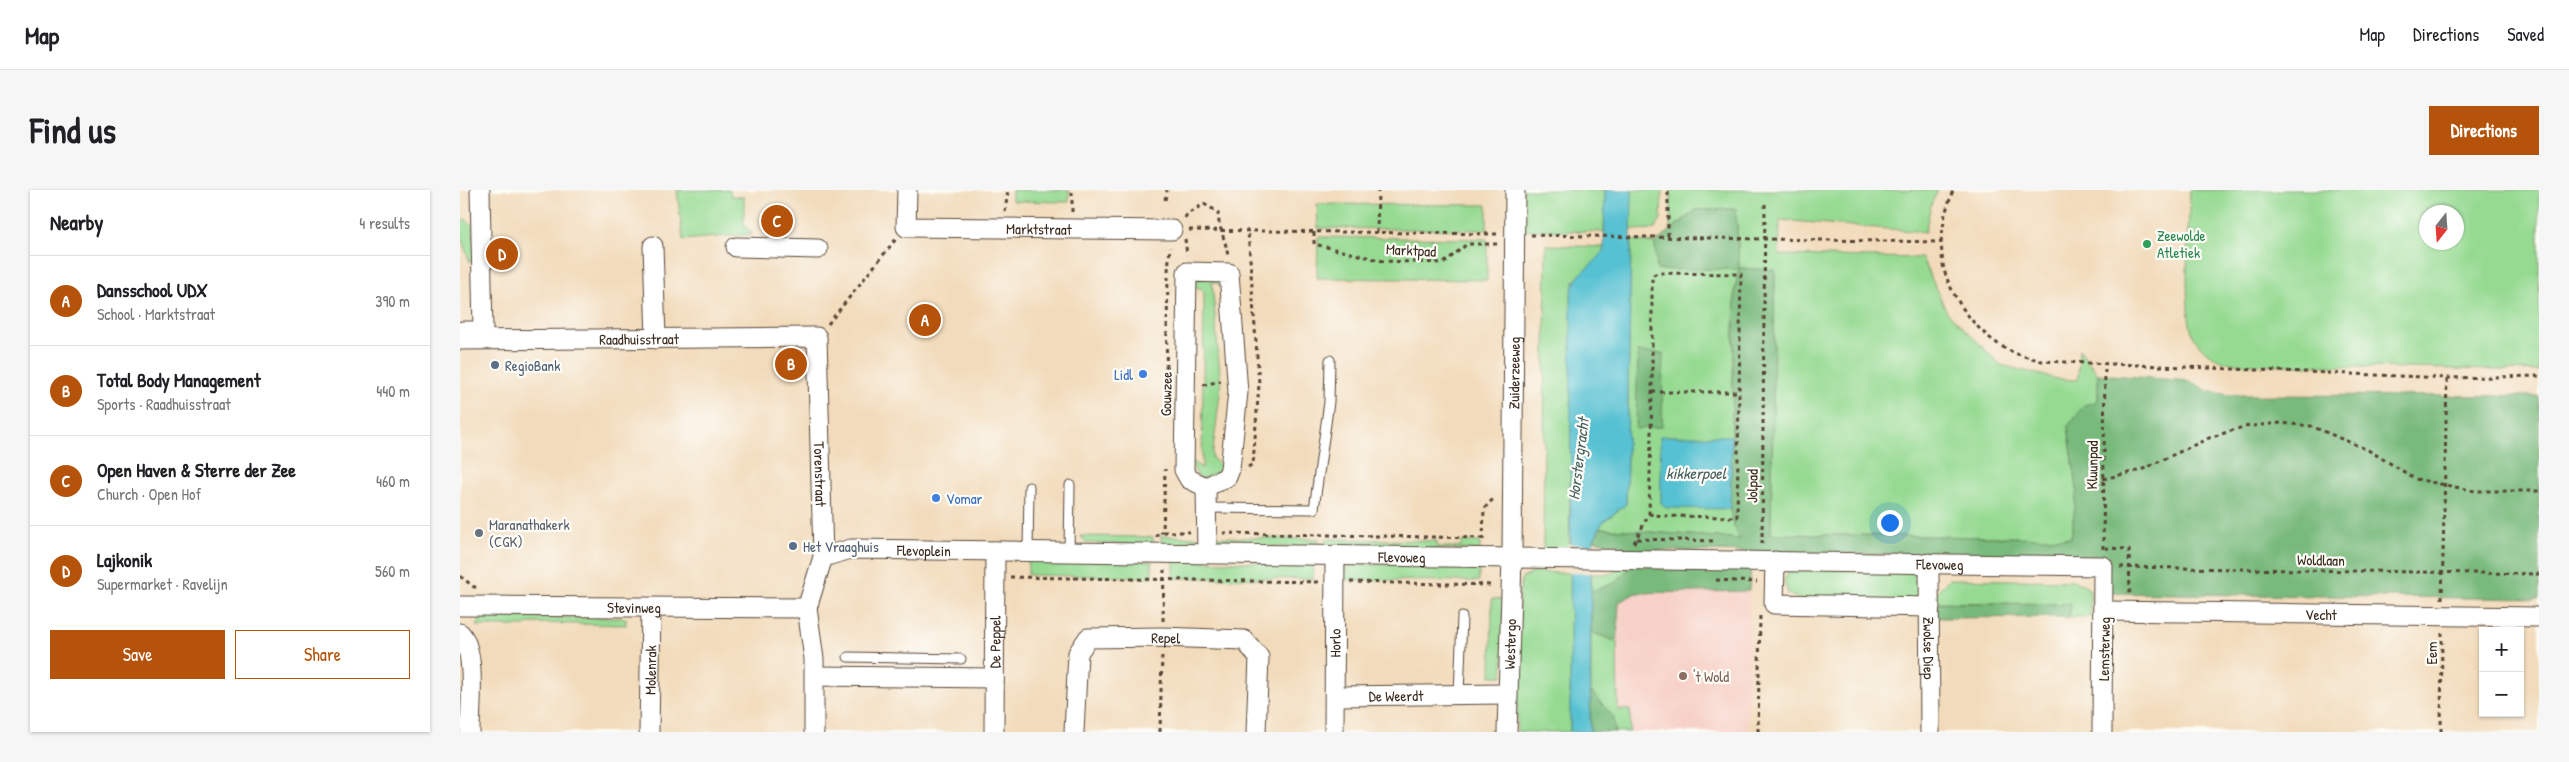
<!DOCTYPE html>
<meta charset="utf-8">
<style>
:root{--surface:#fff;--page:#f6f6f6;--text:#202124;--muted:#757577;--line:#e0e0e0;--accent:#b45309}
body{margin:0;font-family:"Patrick Hand",sans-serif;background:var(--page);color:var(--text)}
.controls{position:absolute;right:15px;bottom:15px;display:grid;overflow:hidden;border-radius:0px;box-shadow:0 1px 4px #0004}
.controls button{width:45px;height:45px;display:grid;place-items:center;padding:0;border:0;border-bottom:1px solid var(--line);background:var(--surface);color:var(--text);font:25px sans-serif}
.compass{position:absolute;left:1959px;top:15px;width:45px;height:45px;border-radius:50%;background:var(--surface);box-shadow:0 1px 4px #0004;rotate:197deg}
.you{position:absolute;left:1429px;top:332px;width:18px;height:18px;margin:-12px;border:4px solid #fff;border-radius:50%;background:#1a73e8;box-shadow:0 0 0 8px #1a73e833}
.badge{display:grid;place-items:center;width:32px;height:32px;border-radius:50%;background:var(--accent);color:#fff;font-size:16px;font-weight:700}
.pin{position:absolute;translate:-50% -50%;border:2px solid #fff;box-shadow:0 1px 5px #0006}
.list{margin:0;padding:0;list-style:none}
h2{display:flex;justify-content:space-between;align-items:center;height:65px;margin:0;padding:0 20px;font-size:21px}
h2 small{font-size:16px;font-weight:400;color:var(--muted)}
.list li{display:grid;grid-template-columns:32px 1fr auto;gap:15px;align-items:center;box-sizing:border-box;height:90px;padding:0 20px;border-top:1px solid var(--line)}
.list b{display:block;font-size:19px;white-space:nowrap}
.list p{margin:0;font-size:16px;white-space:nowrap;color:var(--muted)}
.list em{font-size:16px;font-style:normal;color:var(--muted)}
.actions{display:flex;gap:10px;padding:15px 20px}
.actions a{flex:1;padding:11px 0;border:1px solid var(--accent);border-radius:0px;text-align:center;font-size:18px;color:var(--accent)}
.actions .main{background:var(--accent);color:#fff}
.map{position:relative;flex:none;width:2079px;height:542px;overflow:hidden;border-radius:0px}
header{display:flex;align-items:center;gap:30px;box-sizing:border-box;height:70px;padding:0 25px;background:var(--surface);border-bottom:1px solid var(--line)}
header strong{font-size:24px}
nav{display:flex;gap:28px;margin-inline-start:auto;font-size:18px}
.intro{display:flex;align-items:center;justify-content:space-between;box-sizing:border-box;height:120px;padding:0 30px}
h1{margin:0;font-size:35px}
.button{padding:12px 22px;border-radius:0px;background:var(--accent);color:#fff;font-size:18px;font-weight:700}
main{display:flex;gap:30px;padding:0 30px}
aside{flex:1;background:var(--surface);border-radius:0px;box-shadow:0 1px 4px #0004}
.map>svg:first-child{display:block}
</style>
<header>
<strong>Map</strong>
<nav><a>Map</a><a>Directions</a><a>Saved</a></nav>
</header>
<div class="intro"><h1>Find us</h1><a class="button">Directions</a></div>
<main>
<aside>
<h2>Nearby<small>4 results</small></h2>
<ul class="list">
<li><span class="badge">A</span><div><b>Dansschool UDX</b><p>School · Marktstraat</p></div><em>390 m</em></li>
<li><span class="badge">B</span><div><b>Total Body Management</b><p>Sports · Raadhuisstraat</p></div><em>440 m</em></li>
<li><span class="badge">C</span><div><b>Open Haven &amp; Sterre der Zee</b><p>Church · Open Hof</p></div><em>460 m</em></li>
<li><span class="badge">D</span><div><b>Lajkonik</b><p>Supermarket · Ravelijn</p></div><em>560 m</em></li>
</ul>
<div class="actions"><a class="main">Save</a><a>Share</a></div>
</aside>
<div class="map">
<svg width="2079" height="542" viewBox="0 0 2079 542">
<rect width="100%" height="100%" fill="#fdfcf7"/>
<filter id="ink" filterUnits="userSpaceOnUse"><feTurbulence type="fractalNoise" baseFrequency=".02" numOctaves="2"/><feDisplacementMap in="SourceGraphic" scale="10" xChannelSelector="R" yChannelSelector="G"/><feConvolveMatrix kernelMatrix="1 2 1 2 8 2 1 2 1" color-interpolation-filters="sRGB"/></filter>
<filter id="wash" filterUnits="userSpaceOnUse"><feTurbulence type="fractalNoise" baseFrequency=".0096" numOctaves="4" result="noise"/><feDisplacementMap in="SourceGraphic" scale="20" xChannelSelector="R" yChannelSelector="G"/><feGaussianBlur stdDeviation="1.12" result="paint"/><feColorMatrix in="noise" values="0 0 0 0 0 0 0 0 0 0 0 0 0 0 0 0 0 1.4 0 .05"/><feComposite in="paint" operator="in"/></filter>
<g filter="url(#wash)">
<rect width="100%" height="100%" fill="#f2dbbb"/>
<!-- built -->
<path fill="#f7d1c7" d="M1289,401l-1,141h-118v-21l-12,-1 -2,-83 3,-25 17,-10z"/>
<!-- green -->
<g fill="#96da92" stroke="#688258" fill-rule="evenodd">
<path d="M217,0h53l1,6 13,1v28l8,9 -69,6z"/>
<path d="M552,0h57v12l-57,-1z"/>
<path d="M1063,0h82l-1,42 -82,-2z"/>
<path d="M1172,0h30l-1,29 -6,10 -24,1z"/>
<path d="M1211,0h267l-7,15 -6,27 -145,-12 -1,35 143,3 25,54 54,53 57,14 20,1 1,-31 19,25v27l-30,25 9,63 -6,49 -300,-4 4,-264 -36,-2 -4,22 -5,219 3,16 8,14 -141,-11 2,-5 24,-19 5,-264 24,3 2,27 82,-2 -3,-59 -40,1 -26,20z"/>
<path d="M1730,0h349v181l-301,-7c-19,-2 -35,-10 -44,-27 -12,-21 -5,-118 -4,-147zM1966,22h30v30h-30z"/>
<path d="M857,14l170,1v25l-169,-2z"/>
<path d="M5,29l8,7 1,33 -4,3 -10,-26v-15z"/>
<path d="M858,47l169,2v41l-170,-2z"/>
<path d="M1086,55l58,2 -4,10 -26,24 -5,268 -26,1z"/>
<path d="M761,86l6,12 -15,-7 9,105 -9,72 13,11 -25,11 -11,-20 13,8 2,-177 -13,-7v-4z"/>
<path d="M620,346l73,1v8l-66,-2z"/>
<path d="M701,346l38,1 -1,6 -5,3 -32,-1z"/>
<path d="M753,347l106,2 -1,6 -12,-1 -1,3 -88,-1z"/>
<path d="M866,349l111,2v6h24l1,-6 18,1v8l-154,-3z"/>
<path d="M568,369l124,2v16l-124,-2z"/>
<path d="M714,371l139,2v16l-139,-1z"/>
<path d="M893,374l126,2v15l-138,-1 2,-9z"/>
<path d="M1171,376l-16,17 -24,8v-17h19l11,-7z"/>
<path d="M1339,379l116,2 9,11 -1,20 -124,-3 -11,-5 -4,-13 4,-9z"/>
<path d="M1075,382l36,1 -1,159h-53l2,-137 3,-17z"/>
<path d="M1489,389l124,2 12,4 5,6v26h-21l2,-13 -136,-2 2,-11z"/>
<path d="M1032,409h11v77h-12z"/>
<path d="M24,427l142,1v7l-97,-2 -4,3h-48l3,-8z"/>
<path d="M1131,442l26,10 1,68h12v22h-15l-1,-14 -23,-27z"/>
</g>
<!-- forest -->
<g fill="#78ba7c" stroke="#5a724d">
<path d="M1276,19l3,59 36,2 -4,264 300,4 6,-49 -9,-63 16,-21 14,-4v-27l92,7 18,10 21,4 310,1v203l-432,-6 -11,-35 -461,-8 -41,-10 6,-12 140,11 -7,-14 -3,-16 5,-219 4,-21 -82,1 -2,-27 41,-33z"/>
<path d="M1178,162l25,1 -1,74 -26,2z"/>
<path d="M1171,376l120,1 -2,24 -113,2 -17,9 -2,40 -26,-10v-41l24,-8z"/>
<path d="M1475,412l19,1 117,1 -2,13 -133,1z"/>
<path d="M1131,501l23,27 1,14h-25z"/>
</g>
<!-- water -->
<g fill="#57c1d2" stroke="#497678">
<path d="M1145,0h27l-6,314 -24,19 -8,17 -3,34 -1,158h-20l1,-439c5,-23 22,-25 33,-43z"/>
<path d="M1200,246h72l-2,73 -64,-1 -5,-5z"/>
</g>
<!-- pier -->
<path fill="#f2dbbb" d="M1107,354l29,1 -2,28h-26z"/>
</g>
<g filter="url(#ink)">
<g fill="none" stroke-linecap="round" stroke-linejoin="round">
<!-- lane casing -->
<g stroke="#564536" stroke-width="11">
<g id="lane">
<path d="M747,318l107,1 15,-107 1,-42"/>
<path d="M568,362l1,-65"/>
<path d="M609,362l1,-67"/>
<path d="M388,467l113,2"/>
<path d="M999,505l3,-78"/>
</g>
</g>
<!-- street casing -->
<g stroke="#564536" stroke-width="21">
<g id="street">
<path id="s1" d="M447,0l-1,37 266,3"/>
<path d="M193,56l3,93"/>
<path d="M276,57l82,2"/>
<path d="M727,82l42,1 9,119 -8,77 -3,8 -21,10 -17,-8 -5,-9z"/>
<path d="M2,141h21l-3,-141"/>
<path id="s2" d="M0,150l357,-3 6,220 -16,51 7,51v73"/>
<path d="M746,297l1,66"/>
<path id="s3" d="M363,367l28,-8 1252,17 -1,166"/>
<path d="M1315,371l-1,43 156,3"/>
<path id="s4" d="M1469,373l1,169"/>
<path id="s5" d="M0,416l347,2"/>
<path id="s6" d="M1645,421l434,6"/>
<path d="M0,443c17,18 10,74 10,99"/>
<path d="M355,486l179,2"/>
<path id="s7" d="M875,506l172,-2"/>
<path id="s8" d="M189,542l2,-124"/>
<path id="s9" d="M534,542l1,-181"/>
<path id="s10" d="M614,542l4,-79 10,-15 74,-1 82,3 15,17 -3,75"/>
<path id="s11" d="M874,542l1,-177"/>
<path id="s12" d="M1047,542l5,-175 3,-367"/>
</g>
</g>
<!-- path -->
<g stroke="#564536" stroke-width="3" stroke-dasharray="4 4" stroke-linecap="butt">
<path d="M705,10l2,-10"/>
<path d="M545,22l3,-22"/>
<path d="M612,22v-22"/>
<path d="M725,28l2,-4 17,-10 14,8c0,17 9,29 10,46"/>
<path d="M729,40l308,4"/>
<path d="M854,42v12l69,17 61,2 23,-19h31"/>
<path d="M917,43l1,-43"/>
<path d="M1071,45l410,7c1,10 1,22 4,31 11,33 38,67 70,80 9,4 18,5 27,8l405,17 92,-2"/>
<path d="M1208,46v-46"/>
<path d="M725,49l2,16"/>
<path d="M1481,52l4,-28 8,-24"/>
<path d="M708,81l2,-24"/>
<path d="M368,134l68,-85"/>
<path d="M706,186l2,-99"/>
<path d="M743,195l18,-4"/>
<path d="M1192,202h87"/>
<path d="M788,277l5,-3 6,-80 -11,-153"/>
<path d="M1643,289l38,-9 68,-32 34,-11 38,-4 30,3 57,24 48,29 59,12h64"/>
<path d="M703,342h27"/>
<path d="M763,343l260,5"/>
<path d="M697,347v-5h6l2,-63"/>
<path d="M1177,349l80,2"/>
<path d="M1023,350l1,-31 10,-11"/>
<path d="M1174,353l15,-29 3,-122v-116l5,-3 84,1 -4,243 -74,-1 -14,-2"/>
<path d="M1302,354l3,-342"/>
<path d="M1645,358l24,1 1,47"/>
<path d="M1643,359l2,-184"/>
<path d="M1660,377l419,7"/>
<path d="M0,386l14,11h4"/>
<path d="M550,387l309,5"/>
<path d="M1256,390l41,2"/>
<path d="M890,392l144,3"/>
<path d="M1982,409l5,-221"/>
<path d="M703,431l1,-51"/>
<path d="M700,542l2,-79"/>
<path d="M1298,542l2,-119"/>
<path d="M1981,542l1,-99"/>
</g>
<!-- lane -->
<use href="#lane" stroke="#fff" stroke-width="9"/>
<!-- street -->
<use href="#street" stroke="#fff" stroke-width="19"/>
</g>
</g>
<!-- markers -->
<circle fill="#2e9e5b" stroke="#fdfcf7" stroke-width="2" cx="1687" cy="54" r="5"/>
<g fill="#5c6f8a" stroke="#fdfcf7" stroke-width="2">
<circle cx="35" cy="175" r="5"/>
<circle cx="333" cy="356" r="5"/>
</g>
<g fill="#3f7fe0" stroke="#fdfcf7" stroke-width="2">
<circle cx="683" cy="184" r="5"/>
<circle cx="476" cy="308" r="5"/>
</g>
<circle fill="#6b7280" stroke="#fdfcf7" stroke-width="2" cx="19" cy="343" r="5"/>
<circle fill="#8d6e63" stroke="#fdfcf7" stroke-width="2" cx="1223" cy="486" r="5"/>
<g text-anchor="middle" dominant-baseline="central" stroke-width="4.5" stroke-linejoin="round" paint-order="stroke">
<!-- street labels -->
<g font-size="15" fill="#3b2a1e" stroke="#fdfcf7">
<text stroke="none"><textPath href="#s1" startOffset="170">Marktstraat</textPath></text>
<text transform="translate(951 60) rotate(3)">Marktpad</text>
<text stroke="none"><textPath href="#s2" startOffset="179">Raadhuisstraat</textPath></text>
<text stroke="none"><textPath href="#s12" startOffset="359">Zuiderzeeweg</textPath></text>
<text transform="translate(706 204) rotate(-89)">Gouwzee</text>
<text transform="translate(1632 275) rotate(-89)">Kluunpad</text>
<text stroke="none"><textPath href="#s2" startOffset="494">Torenstraat</textPath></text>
<text transform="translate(1292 296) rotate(-89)">Jolpad</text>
<text stroke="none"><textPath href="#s3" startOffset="102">Flevoplein</textPath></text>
<text stroke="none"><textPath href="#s3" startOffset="580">Flevoweg</textPath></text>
<text transform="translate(1861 370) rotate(1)">Woldlaan</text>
<text stroke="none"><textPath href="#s3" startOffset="1118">Flevoweg</textPath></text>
<text stroke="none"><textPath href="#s5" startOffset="174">Stevinweg</textPath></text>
<text stroke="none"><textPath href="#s6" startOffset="216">Vecht</textPath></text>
<text stroke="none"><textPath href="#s10" startOffset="175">Repel</textPath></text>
<text stroke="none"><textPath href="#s9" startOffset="90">De Peppel</textPath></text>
<text stroke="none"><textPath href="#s11" startOffset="89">Horlo</textPath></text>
<text stroke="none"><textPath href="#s12" startOffset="88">Westergo</textPath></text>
<text stroke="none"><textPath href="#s4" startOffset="85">Zwolse Diep</textPath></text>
<text transform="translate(1644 459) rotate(-89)">Lemsterweg</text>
<text transform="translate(1971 463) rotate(-90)">Eem</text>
<text stroke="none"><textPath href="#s8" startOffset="62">Molenrak</textPath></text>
<text stroke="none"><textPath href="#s7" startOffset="61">De Weerdt</textPath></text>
</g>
<!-- leisure labels -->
<g font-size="15" fill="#27864d" stroke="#fdfcf7" text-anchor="start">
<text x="1697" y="45">Zeewolde<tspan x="1697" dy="17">Atletiek</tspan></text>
</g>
<!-- service labels -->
<g font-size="15" fill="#4e5e75" stroke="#fdfcf7" text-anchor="start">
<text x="45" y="175">RegioBank</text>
<text x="343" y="356">Het Vraaghuis</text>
</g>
<!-- shop labels -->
<g font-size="15" fill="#366cbe" stroke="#fdfcf7" text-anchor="end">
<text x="673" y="184">Lidl</text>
<text x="486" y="308" text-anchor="start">Vomar</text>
</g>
<!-- worship labels -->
<g font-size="15" fill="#5b616d" stroke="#fdfcf7" text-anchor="start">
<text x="29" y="334">Maranathakerk<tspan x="29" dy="17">(CGK)</tspan></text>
</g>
<!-- education labels -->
<g font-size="15" fill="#785e54" stroke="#fdfcf7" text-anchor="start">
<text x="1233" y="486">'t Wold</text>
</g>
<!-- water labels -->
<g font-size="16" font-style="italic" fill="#455f5d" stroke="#fdfcf7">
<text transform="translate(1118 269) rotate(-83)">Horstergracht</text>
<text x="1236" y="283">kikkerpoel</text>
</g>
</g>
</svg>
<div class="controls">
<button>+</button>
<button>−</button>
</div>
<svg class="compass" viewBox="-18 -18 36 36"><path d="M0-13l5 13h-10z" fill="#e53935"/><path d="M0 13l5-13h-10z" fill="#757577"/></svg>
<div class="you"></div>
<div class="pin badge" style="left:465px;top:130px">A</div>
<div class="pin badge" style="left:331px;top:174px">B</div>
<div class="pin badge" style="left:317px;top:31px">C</div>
<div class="pin badge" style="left:42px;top:64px">D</div>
</div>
</main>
